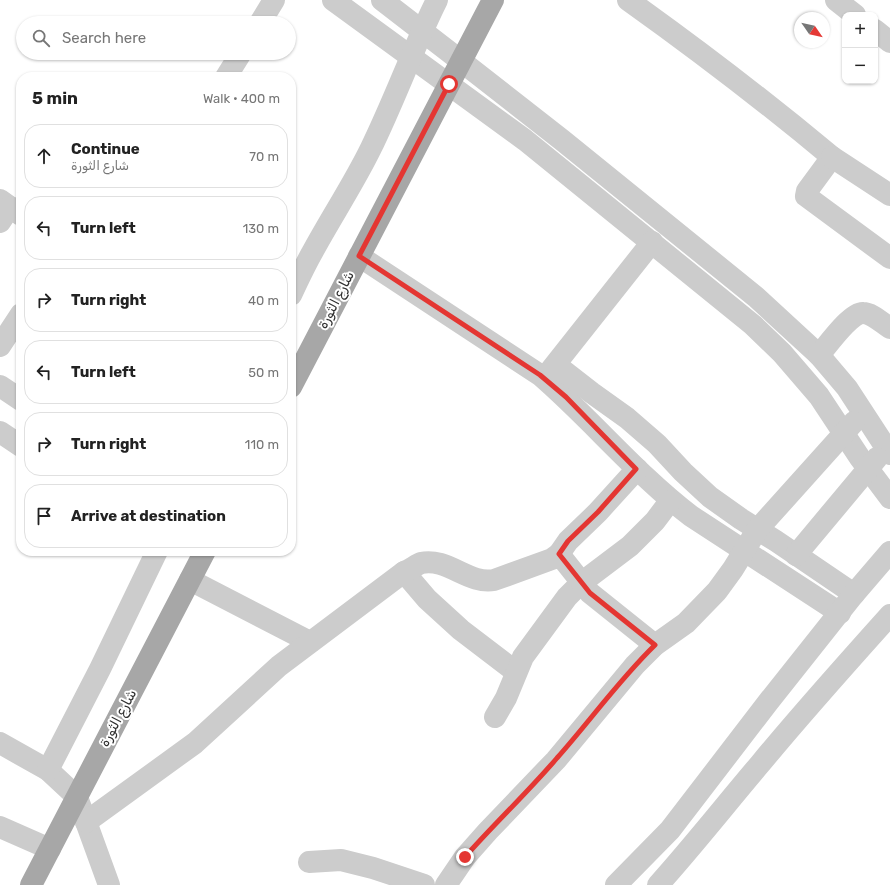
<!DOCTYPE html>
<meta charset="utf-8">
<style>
:root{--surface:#fff;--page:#f2f2f2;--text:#222;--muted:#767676;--line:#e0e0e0}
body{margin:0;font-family:Rubik,"Noto Naskh Arabic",sans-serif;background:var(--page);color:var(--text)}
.controls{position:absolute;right:12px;top:12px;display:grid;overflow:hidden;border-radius:8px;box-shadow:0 1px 3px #0004}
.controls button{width:36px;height:36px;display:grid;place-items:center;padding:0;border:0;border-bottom:1px solid var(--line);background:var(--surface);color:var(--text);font:20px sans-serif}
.compass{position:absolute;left:794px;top:12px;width:36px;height:36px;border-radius:50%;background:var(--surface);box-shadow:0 1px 3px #0004;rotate:124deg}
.stop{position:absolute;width:12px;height:12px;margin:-9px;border:3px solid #e43632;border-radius:50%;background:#fff}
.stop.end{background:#e43632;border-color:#fff;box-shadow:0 1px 4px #0008}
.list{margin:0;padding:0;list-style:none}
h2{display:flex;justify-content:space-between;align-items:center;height:52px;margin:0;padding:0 16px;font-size:17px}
h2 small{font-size:13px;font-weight:400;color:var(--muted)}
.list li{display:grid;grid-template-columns:26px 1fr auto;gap:12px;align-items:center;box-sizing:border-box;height:64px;margin:0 8px 8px;padding:0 8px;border:1px solid var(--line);border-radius:16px}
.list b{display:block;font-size:15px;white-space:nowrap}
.list p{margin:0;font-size:13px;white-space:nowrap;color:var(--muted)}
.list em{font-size:13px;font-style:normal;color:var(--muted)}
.icon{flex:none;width:22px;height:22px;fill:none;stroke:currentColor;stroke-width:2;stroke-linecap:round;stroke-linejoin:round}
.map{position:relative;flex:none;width:890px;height:885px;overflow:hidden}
.search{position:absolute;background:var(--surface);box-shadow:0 1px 3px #0004;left:16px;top:16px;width:280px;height:44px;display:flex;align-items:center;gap:10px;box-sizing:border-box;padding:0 14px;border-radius:22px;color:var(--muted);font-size:15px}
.panel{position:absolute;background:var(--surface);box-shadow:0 1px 3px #0004;left:16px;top:72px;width:280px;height:484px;border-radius:16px}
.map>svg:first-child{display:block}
</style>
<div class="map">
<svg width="890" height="885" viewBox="0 0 890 885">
<rect width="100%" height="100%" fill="#fff"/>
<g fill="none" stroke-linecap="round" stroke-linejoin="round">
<!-- minor -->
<g stroke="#ccc" stroke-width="22">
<path d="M333,0l192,140 228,185 29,28 37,43 41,62 30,40"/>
<path d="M382,0l79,61 101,79 194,157 63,58 28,33 43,66"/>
<path d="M628,0c70,50 138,102 204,157l-25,34 -1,5 84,62"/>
<path d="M836,0l19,15"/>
<path d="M260,23l14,-23"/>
<path d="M875,30l15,12"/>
<path d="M226,77l15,-24"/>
<path d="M832,157l58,38"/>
<path d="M0,200l21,15"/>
<path d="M0,222l10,-15"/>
<path d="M359,256l181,119c52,45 96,99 151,141l149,97"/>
<path d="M291,295c7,-15 14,-30 22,-44 19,-35 41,-68 58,-103 24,-49 42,-100 66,-148"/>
<path d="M0,346l21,-32"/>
<path d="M819,355c8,-9 32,-43 44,-42 9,0 19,10 27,15"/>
<path d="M556,365l36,28 35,25 30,26 26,28 27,25 31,22 35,22 78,53"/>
<path d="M546,376l106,-134"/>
<path d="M0,386l21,14"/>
<path d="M0,432l21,14"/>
<path d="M559,554l9,-13 30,-29 39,-43"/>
<path d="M796,555l81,-97"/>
<path d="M404,572l23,27 34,31 55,42"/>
<path d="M190,580l120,62"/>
<path d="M495,717l11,-19 17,-41 44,-60 14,-14 49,-37 25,-25 15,-20"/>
<path d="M0,743l48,27 29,27 32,88"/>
<path d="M48,770l52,-101 57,-118"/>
<path d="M86,822l109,-79 84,-77 125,-94c6,-2 12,-7 17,-9 26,-6 48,22 73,17l58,-21 7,-5 31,39 65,52"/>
<path d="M0,827l50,22"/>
<path d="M309,862l32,-2 32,8 51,17"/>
<path d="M446,885l19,-28 23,-26 68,-71 79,-95 20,-20 31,-22 31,-32 16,-22 24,-39 97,-108"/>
<path d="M616,885l54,-55 99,-129 85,-107 36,-42"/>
<path d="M658,885c35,-39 68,-81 102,-121 42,-51 86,-100 130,-149"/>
</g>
<!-- major -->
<g stroke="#a7a7a7" stroke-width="22">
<path d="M291,387l202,-387"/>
<path d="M31,885l174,-334"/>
</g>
</g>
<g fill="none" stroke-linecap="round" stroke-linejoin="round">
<!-- route -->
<path stroke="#e43632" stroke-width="5" d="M449,84l-90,172 181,119 26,22 70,72 -38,43 -30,29 -9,13 31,39 65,52c-36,35 -65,76 -98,113 -29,34 -62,65 -92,99"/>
</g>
<g text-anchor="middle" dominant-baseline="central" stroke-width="4" stroke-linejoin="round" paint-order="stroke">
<!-- street labels -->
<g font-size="14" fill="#2f2f2f" stroke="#fff">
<text transform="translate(336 300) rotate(-63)">شارع الثورة</text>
<text transform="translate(118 718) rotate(-62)">شارع الثورة</text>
</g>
</g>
</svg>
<div class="controls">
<button>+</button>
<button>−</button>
</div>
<svg class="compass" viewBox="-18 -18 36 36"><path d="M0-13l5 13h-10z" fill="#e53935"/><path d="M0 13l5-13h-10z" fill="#767676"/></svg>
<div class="stop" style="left:449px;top:84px"></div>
<div class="stop end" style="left:465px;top:857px"></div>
<div class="search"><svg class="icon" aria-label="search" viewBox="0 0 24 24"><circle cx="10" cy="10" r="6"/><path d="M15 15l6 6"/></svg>Search here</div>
<section class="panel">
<h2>5 min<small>Walk · 400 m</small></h2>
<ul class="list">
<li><svg class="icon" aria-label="ahead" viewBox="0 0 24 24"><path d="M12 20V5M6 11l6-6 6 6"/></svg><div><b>Continue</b><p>شارع الثورة</p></div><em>70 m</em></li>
<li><svg class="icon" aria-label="left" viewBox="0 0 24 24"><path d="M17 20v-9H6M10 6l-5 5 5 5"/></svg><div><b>Turn left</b></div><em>130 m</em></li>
<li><svg class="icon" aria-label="right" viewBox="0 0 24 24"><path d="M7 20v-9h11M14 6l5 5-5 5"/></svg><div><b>Turn right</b></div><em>40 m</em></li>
<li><svg class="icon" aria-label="left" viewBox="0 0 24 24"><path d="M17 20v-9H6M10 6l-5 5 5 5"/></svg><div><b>Turn left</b></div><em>50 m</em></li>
<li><svg class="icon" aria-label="right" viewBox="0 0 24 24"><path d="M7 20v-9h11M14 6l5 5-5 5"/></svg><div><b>Turn right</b></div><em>110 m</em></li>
<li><svg class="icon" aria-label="arrive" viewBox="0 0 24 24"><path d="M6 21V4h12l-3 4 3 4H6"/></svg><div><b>Arrive at destination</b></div></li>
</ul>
</section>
</div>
